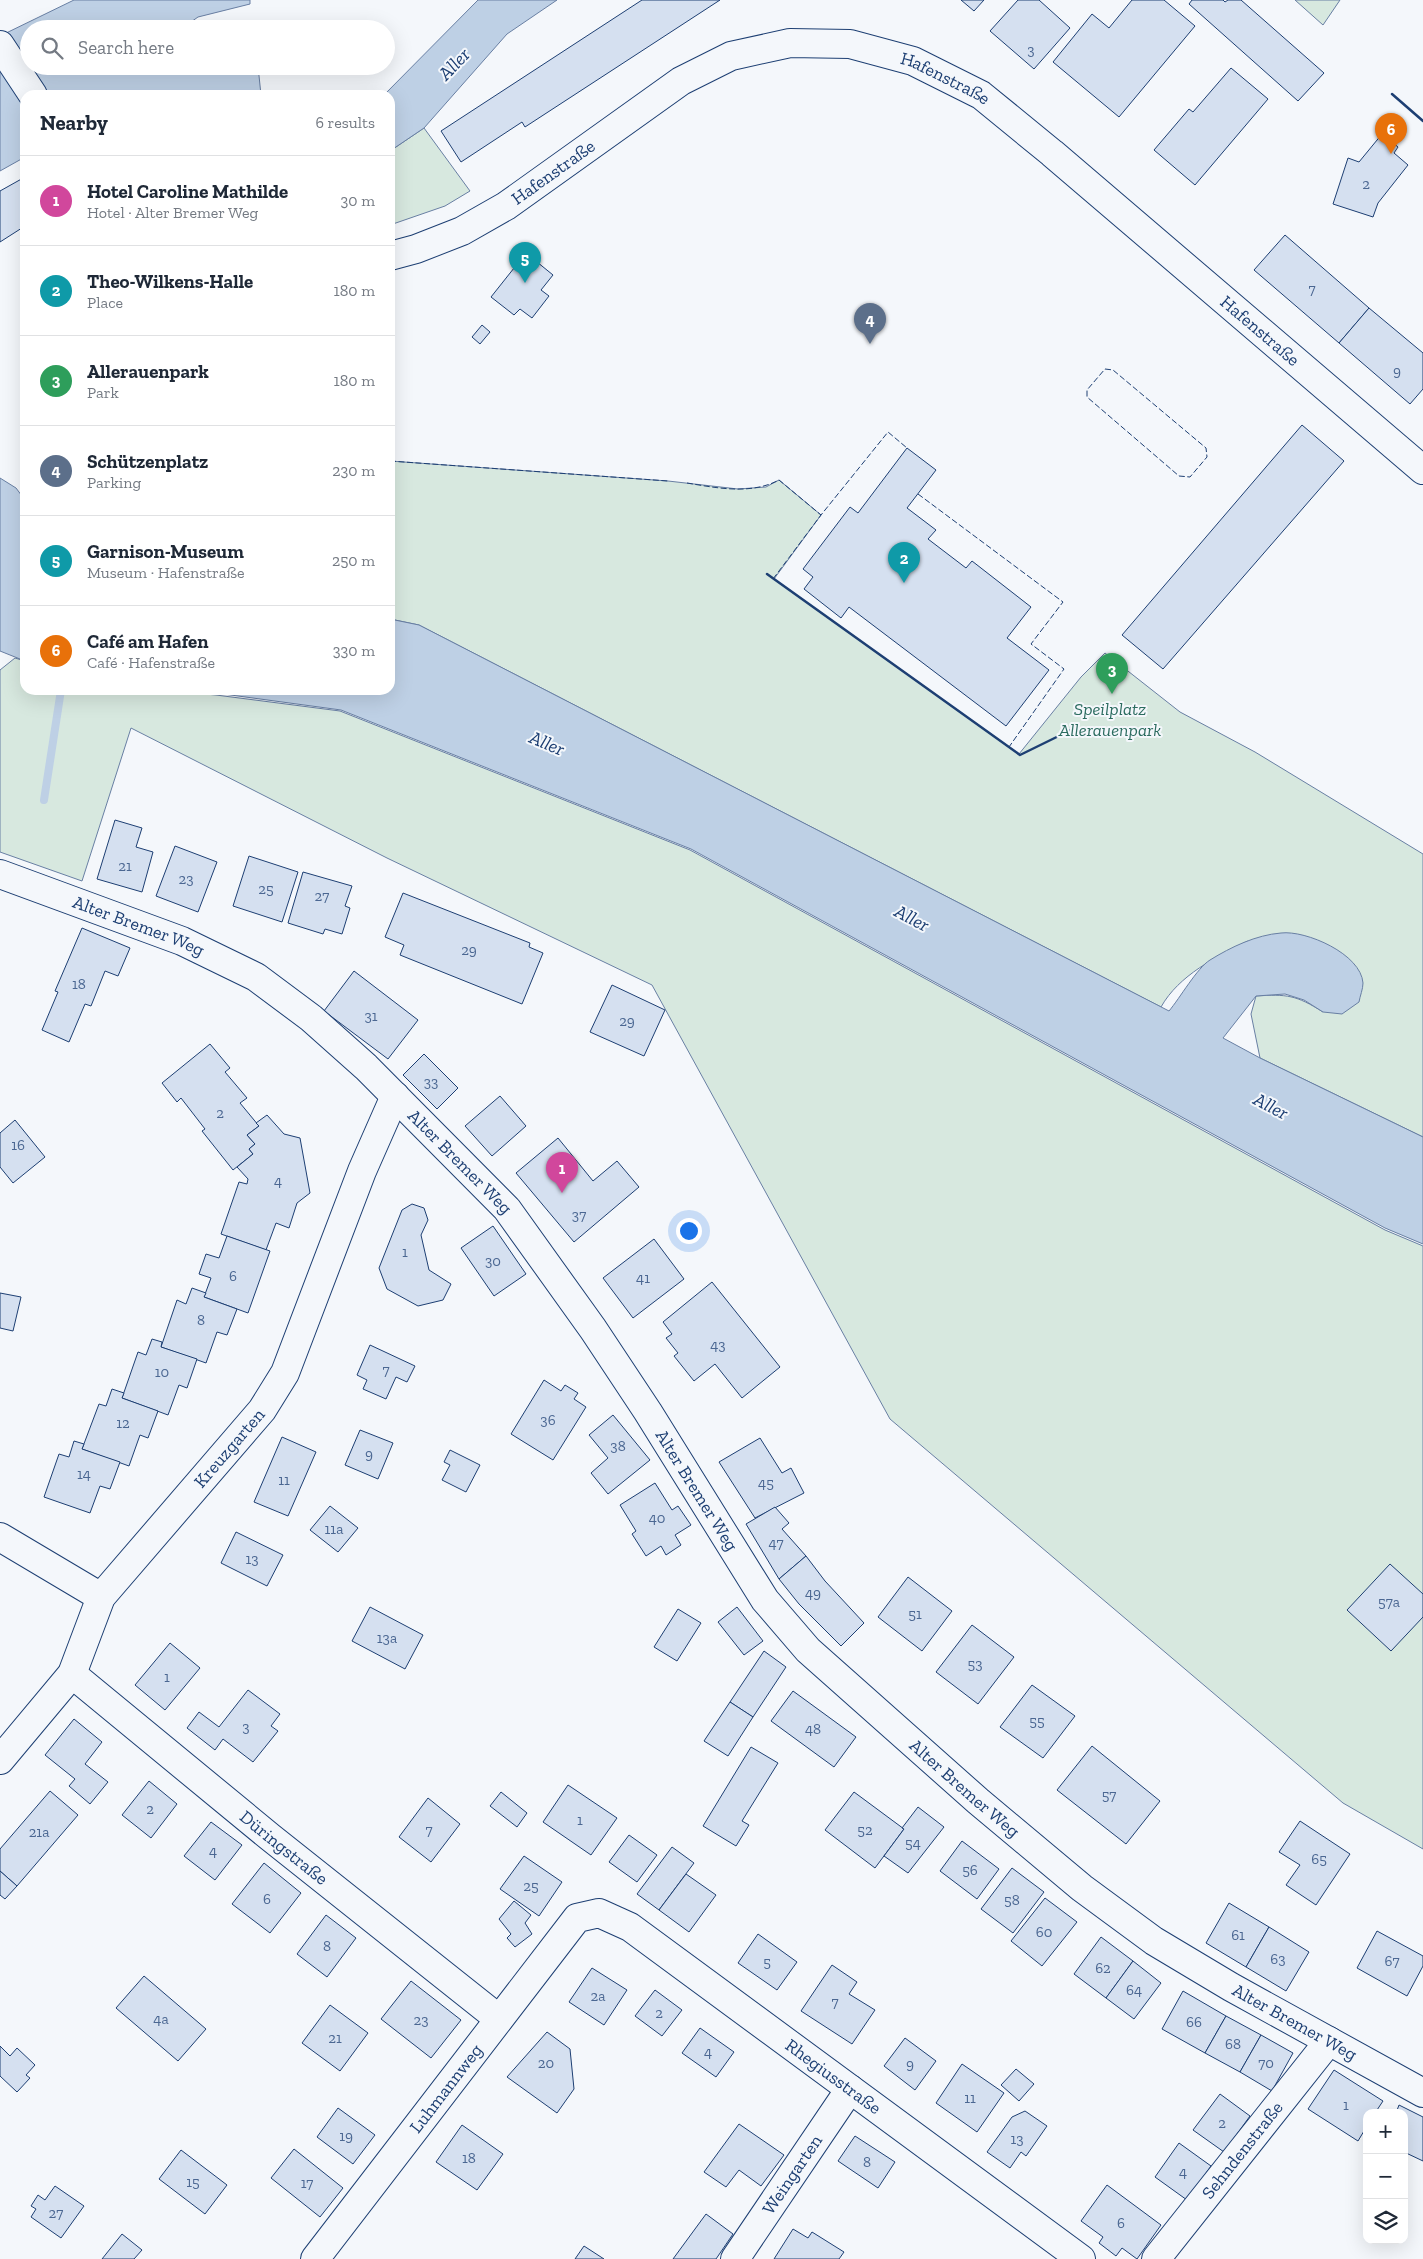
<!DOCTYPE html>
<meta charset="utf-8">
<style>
:root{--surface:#fff;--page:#f2f2f3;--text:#1f2937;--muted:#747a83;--line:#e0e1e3;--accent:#c62828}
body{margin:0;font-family:"Zilla Slab",serif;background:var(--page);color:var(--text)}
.controls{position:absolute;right:15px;bottom:15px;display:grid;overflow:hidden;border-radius:10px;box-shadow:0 5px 20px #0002}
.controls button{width:45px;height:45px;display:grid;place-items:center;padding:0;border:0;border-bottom:1px solid var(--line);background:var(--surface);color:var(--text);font:25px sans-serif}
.you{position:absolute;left:688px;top:1230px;width:18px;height:18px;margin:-12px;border:4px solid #fff;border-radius:50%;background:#1a73e8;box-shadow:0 0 0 8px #1a73e833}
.badge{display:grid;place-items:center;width:32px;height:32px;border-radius:50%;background:var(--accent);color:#fff;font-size:16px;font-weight:700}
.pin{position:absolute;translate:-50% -41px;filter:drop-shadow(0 1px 2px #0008)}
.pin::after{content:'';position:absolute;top:26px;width:18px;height:15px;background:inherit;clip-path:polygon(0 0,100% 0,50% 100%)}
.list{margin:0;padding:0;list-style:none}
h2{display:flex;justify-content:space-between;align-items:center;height:65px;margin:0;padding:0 20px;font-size:21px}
h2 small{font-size:16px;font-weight:400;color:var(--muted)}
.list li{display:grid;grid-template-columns:32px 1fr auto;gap:15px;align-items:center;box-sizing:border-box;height:90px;padding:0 20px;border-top:1px solid var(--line)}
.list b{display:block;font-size:19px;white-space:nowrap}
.list p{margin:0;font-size:16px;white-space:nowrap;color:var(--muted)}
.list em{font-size:16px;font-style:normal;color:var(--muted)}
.icon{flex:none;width:28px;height:28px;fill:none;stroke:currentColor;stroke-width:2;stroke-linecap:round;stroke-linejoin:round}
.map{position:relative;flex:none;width:1423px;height:2259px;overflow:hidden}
.search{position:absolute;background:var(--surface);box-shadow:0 5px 20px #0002;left:20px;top:20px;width:375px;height:55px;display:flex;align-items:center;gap:12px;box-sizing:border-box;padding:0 18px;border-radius:28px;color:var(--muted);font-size:19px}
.panel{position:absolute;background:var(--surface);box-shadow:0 5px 20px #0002;left:20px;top:90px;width:375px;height:605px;border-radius:15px}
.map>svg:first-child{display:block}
</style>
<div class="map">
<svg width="1423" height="2259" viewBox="0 0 1423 2259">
<rect width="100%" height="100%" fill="#f4f7fb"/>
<!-- green -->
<g fill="#d7e8df" stroke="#687fa3">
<path d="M1295,0h45l-17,25z"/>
<path d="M424,128l46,63 -25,15 -55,19v-74z"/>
<path d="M390,461l278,20 70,8 28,-2 13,-7 42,35 -47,64 245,175 62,-77 24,-24 75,59 75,40 168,102v283l-163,-79 -9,-44 5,-18c31,-2 40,-1 67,16l-75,-71c-32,16 -69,34 -87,66l-742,-382 -29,-6z"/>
<path d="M15,658l10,3v29h135l56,5 124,16 350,139 695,380 38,16v603l-80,-46 -453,-384 -238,-434 -265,-127 -256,-130 -49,153 -82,-29v-182z"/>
</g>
<!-- water -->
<g fill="#bed0e5" stroke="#687fa3">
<path d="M74,0h176v4l-52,13 -17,12h-152v37h229l3,29h-236v62l-25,14v-135z"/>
<path d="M478,0h79l-50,34 -83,94 -34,23v-56h-6z"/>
<path d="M0,478l16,10 9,12v161l-25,-10z"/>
<path d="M390,619l29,6 750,386c11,-13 28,-43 41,-51 21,-13 46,-25 71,-27 25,-3 80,21 82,50 0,6 -3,13 -4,19l-17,12 -19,-2 -19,-12 -19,-6 -29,2 -33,42 37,20 163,79v107l-38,-16 -694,-379 -350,-139 -125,-17 -46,-3h220z"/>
</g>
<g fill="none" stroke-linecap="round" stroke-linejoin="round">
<!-- stream -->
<path stroke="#bed0e5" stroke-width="8" d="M44,800l17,-110"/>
</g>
<!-- building -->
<g fill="#d5e0f0" stroke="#1d3f73">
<path d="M642,0h78l-195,127 -3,-5 -61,40 -20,-31z"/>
<path d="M961,0h23l-10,11z"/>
<path d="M1018,0h21l31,28 -36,41 -44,-38z"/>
<path d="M1132,0h32l31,26 -76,91 -66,-55 39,-48 17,14z"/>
<path d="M1192,0h31l2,2 3,-2h13l83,73 -26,28 -109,-97z"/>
<path d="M1231,68l37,31 -73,86 -41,-35 35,-41 4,3z"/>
<path d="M1382,134l16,13 -4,6 14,12 -30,38 -5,14 -40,-13 15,-46 11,4z"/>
<path d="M25,177v49l-25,16v-51z"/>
<path d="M1285,235l84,73 -30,35 -85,-73z"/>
<path d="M526,253l27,22 -12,15 8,6 -17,22 -12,-9 -6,6 -23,-18z"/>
<path d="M1369,308l54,45v36l-13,15 -71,-61z"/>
<path d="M482,325l8,7 -10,12 -8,-7z"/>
<path d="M1302,425l42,36 -181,208 -41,-34z"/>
<path d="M907,448l29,22 -29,38 29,22 -8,9 38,29 6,-7 59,46 -24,31 42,32 -43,56 -157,-119 -8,11 -37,-29 9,-12 -10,-8 47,-62 8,6z"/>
<path d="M115,820l27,8 -6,19 17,5 -11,40 -45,-13z"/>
<path d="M175,846l42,16 -19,50 -42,-16z"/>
<path d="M249,856l49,16 -16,50 -49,-16z"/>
<path d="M303,872l49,14 -7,20 5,2 -8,26 -17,-5 -2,5 -35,-11z"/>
<path d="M403,893l127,50 -1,4 14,6 -21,51 -122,-49 4,-10 -19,-8z"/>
<path d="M82,928l48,20 -12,28 -13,-5 -14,35 -6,-2 -16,38 -27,-12 16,-38 -3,-1z"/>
<path d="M354,971l64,49 -30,39 -64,-48z"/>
<path d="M612,985l53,25 -21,46 -54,-24z"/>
<path d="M210,1044l20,24 -5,4 22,26 -7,5 19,23 -12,9 8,9 -6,5 4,5 -20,16 -31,-39 3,-2 -24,-31 -4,4 -15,-19z"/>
<path d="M424,1054l34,34 -21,21 -34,-34z"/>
<path d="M500,1096l26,30 -34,30 -27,-30z"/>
<path d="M267,1115l17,19 16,4 10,55 -13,10 -8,25 -13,-5 -10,27 -45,-16 18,-52 8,2 1,-5 -11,-12 16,-13 -4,-5 6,-5 -8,-9 12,-9 -3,-3z"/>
<path d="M15,1120l30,37 -32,26 -13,-16v-34z"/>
<path d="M558,1138l35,43 24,-20 22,26 -65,55 -58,-69z"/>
<path d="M412,1204l12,4 4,12 -7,15 8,35 22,14 -8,16 -25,6 -31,-17 -8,-21 23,-58z"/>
<path d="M493,1226l33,48 -32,22 -33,-48z"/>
<path d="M227,1236l43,15 -22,62 -44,-16 7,-19 -12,-4 7,-20 13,4z"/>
<path d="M654,1239l30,40 -51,39 -30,-40z"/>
<path d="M712,1282l68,85 -38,31 -27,-34 -21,17 -20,-25 4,-3 -12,-15 6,-4 -9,-12z"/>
<path d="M192,1288l14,5 -2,4 33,12 -10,26 -10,-3 -11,31 -45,-16 16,-47 9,4z"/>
<path d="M0,1293l21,4 -8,34 -13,-3z"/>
<path d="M152,1339l10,3 -1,5 36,12 -10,29 -8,-3 -11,30 -46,-17 16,-46 8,3z"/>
<path d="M370,1345l45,21 -8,16 -11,-5 -10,22 -23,-10 4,-9 -10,-5z"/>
<path d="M544,1380l17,11 4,-6 13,8 -4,6 12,8 -33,53 -42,-26z"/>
<path d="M112,1389l12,4 -2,5 36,13 -10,27 -8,-3 -11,31 -47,-17 17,-45 7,2z"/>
<path d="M613,1415l37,45 -42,34 -17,-21 17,-15 -19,-23z"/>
<path d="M360,1430l33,13 -15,36 -33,-14z"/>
<path d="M282,1437l34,15 -28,64 -34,-14z"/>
<path d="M760,1438l22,35 9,-5 13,25 -49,25 -36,-56z"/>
<path d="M74,1441l10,3 -2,5 38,13 -10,27 -10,-3 -10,27 -46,-16 15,-43 10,3z"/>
<path d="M450,1450l30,15 -14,27 -24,-12 8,-15 -6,-3z"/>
<path d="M655,1483l17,27 6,-4 13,19 -16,10 6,10 -15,10 -5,-9 -15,10 -14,-22 4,-3 -16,-26z"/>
<path d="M330,1506l28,22 -20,24 -28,-22z"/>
<path d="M775,1507l14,16 -7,6 24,27 -27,23 -33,-55z"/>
<path d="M236,1532l47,23 -16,31 -46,-23z"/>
<path d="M806,1556l19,25 39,42 -23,23 -42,-42 -20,-25z"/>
<path d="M1390,1564l33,30v23l-32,34 -44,-41z"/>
<path d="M908,1577l44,34 -30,40 -44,-34z"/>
<path d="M370,1607l53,28 -18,34 -53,-28z"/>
<path d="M737,1607l26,34 -19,14 -26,-33z"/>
<path d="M678,1609l23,14 -24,38 -23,-14z"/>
<path d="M972,1625l42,32 -36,47 -42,-32z"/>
<path d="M170,1643l30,25 -35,42 -30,-25z"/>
<path d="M764,1651l22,16 -33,50 -23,-15z"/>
<path d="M1032,1685l43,31 -32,42 -43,-31z"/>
<path d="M248,1690l32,24 -9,12 7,5 -25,31 -30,-23 -8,11 -28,-22 12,-16 20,15z"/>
<path d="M793,1691l63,46 -22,30 -63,-46z"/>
<path d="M730,1702l23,15 -25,39 -24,-15z"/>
<path d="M74,1719l28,23 -17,22 23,18 -18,22 -21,-18 6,-7 -30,-24z"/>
<path d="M1092,1746l68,55 -34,43 -69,-54z"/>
<path d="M751,1747l27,16 -36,58 7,4 -13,21 -33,-20z"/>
<path d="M149,1781l28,23 -26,34 -29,-23z"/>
<path d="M568,1785l49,33 -26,37 -48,-33z"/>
<path d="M50,1791l28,24 -61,71 -17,-15v-22z"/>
<path d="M501,1792l26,21 -10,14 -27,-21z"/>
<path d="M854,1792l50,37 -29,39 -50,-38z"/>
<path d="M428,1798l32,26 -29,38 -32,-25z"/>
<path d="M918,1807l26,20 -36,46 -24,-17 20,-27 -2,-1z"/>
<path d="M1300,1821l50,33 -34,51 -30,-20 14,-20 -21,-13z"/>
<path d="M211,1822l31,23 -27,35 -31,-24z"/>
<path d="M629,1835l28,20 -20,27 -28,-20z"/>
<path d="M962,1841l37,28 -22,30 -37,-28z"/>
<path d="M672,1847l22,16 -35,47 -22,-16z"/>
<path d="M524,1856l38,26 -23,34 -39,-27z"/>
<path d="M264,1863l37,30 -31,40 -38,-29z"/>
<path d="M1012,1868l32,24 -31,41 -32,-24z"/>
<path d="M0,1871l17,15 -12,13 -5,-4z"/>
<path d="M686,1874l30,21 -27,37 -30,-22z"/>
<path d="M1045,1898l32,24 -35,44 -31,-25z"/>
<path d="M514,1901l17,14 -6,8 7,11 -17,13 -8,-9 4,-4 -12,-15z"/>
<path d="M1229,1903l40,24 -23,40 -40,-24z"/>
<path d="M326,1915l30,23 -29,39 -30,-23z"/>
<path d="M1269,1927l40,25 -23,39 -40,-24z"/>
<path d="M1377,1931l46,25v10l-16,30 -50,-28z"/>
<path d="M758,1934l39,28 -20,28 -39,-27z"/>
<path d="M1101,1937l32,24 -27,37 -32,-24z"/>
<path d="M1133,1961l28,22 -27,36 -28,-21z"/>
<path d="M832,1965l25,17 -8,12 26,16 -23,34 -51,-33z"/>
<path d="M592,1968l35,22 -23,35 -35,-23z"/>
<path d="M144,1976l62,53 -28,32 -62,-53z"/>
<path d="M411,1981l50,39 -30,38 -50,-39z"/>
<path d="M655,1990l27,20 -20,26 -27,-20z"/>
<path d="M1183,1991l43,25 -21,37 -43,-24z"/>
<path d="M330,2005l38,28 -28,38 -38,-28z"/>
<path d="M1226,2016l35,19 -21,37 -35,-19z"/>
<path d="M700,2028l34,24 -18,25 -34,-24z"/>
<path d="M547,2032l23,17 4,40 -17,24 -50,-36z"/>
<path d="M1261,2035l32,18 -21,38 -32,-19z"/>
<path d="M905,2038l31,23 -21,29 -31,-24z"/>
<path d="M0,2046l10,10 7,-8 18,17 -9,10 4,3 -13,14 -17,-16z"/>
<path d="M962,2064l42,29 -27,39 -41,-29z"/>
<path d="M1016,2069l18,15 -15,17 -18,-16z"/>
<path d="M1334,2070l49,31 -8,12h-8v13l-9,15 -50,-32z"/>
<path d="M1220,2094l30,22 -26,36 -31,-22z"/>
<path d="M1399,2105l24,12v44l-19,-9v-39h-8z"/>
<path d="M338,2108l37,27 -22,29 -36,-27z"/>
<path d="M1025,2111l22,15 -21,30 -5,-4 -11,16 -23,-16 25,-35z"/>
<path d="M739,2124l45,31 -23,31 -22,-16 -13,17 -22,-15z"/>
<path d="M462,2125l41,29 -26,36 -41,-28z"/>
<path d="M855,2136l40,26 -17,26 -40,-27z"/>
<path d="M1179,2143l32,23 -24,34 -32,-23z"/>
<path d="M294,2149l49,39 -23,29 -49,-39z"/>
<path d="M181,2150l46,35 -22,29 -46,-35z"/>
<path d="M1107,2185l54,40 -24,34 -15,-11 -6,8 -17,-13 4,-6 -22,-16z"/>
<path d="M55,2186l29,20 -23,32 -30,-21 5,-8 -5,-3 7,-11 7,5z"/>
<path d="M706,2214l27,20 -17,25h-43z"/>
<path d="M793,2229l15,9 4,-6 32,20 -5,7h-65z"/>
<path d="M122,2234l20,16 -8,9h-32z"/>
<path d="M584,2246l20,13h-29z"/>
</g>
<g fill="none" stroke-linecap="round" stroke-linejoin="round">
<!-- minor casing -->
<g stroke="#1d3f73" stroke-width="30">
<g id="minor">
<path d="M0,45l33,50"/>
<path id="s1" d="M390,256l26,-7 46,-18 44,-25 175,-125 50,-25 59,-13 60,1 63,17 68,34 71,58 371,317"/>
<path id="s2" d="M0,874l182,67 74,36 55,41 55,49 141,142 86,120 55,83 117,188 43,50 170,151 104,87 72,53 77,46 192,106"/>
<path d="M0,1537l101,60"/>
<path id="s3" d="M72,1674l198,163 229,182"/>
<path id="s4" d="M0,1760l72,-86 29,-77 161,-187 23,-37 77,-202 33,-75"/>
<path id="s5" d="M315,2259l262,-341 22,-5 31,14 451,332"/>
<path id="s6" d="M735,2259l115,-170"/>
<path id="s7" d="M1156,2259l173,-218"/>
</g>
</g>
<!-- minor -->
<use href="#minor" stroke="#f4f7fb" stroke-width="28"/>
<!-- fence -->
<g stroke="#1d3f73" stroke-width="1" stroke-dasharray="6 2.5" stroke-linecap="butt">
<path d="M1105,369l8,1 93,78 1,9 -17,20 -11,-1 -92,-79v-7z"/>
<path d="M390,461l278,20"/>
<path d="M687,483c30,5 64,12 92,-3l42,35"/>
<path d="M918,494l145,108 -32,42 33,25 -55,78"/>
<path d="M773,579l48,-64 67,-83 19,16"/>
</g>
<!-- wall -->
<g stroke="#1d3f73" stroke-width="2.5">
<path d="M1392,94l31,27"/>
<path d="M767,574l253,181 53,-26"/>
</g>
</g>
<g text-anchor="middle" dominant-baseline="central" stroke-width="4" stroke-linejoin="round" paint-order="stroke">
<!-- number labels -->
<g font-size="15" fill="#4b6792">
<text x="1031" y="50">3</text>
<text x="1366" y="184">2</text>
<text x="1312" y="289">7</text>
<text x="1397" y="371">9</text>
<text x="125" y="866">21</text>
<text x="186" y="879">23</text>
<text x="266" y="889">25</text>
<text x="322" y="896">27</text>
<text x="469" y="950">29</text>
<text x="79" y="984">18</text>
<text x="371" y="1016">31</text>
<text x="627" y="1021">29</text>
<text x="431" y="1082">33</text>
<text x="220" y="1113">2</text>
<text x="18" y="1145">16</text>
<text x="278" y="1181">4</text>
<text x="579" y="1215">37</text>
<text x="405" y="1252">1</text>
<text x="493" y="1261">30</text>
<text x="233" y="1276">6</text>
<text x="643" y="1278">41</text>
<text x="201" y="1320">8</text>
<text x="718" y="1345">43</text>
<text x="386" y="1370">7</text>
<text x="162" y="1372">10</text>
<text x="548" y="1420">36</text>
<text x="123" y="1423">12</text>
<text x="618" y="1446">38</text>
<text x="369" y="1454">9</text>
<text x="84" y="1474">14</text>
<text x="284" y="1480">11</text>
<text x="766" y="1483">45</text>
<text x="657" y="1518">40</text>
<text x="334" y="1529">11a</text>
<text x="776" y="1543">47</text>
<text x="252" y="1559">13</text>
<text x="813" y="1593">49</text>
<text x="1389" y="1602">57a</text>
<text x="915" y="1614">51</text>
<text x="387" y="1638">13a</text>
<text x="975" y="1664">53</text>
<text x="167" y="1677">1</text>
<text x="1037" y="1721">55</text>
<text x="246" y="1727">3</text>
<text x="813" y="1729">48</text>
<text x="1109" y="1795">57</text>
<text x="150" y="1809">2</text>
<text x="580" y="1820">1</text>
<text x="429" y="1830">7</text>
<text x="865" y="1830">52</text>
<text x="39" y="1832">21a</text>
<text x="913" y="1843">54</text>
<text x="213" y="1851">4</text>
<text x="1319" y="1859">65</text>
<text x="970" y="1870">56</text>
<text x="531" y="1886">25</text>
<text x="267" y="1899">6</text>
<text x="1012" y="1900">58</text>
<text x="1044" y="1932">60</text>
<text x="1238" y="1935">61</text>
<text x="327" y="1946">8</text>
<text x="1278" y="1959">63</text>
<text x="1392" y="1961">67</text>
<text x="767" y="1962">5</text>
<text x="1103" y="1968">62</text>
<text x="1134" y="1990">64</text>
<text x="598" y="1996">2a</text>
<text x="835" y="2002">7</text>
<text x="659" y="2013">2</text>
<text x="161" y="2019">4a</text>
<text x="421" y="2020">23</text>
<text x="1194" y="2022">66</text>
<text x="335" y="2038">21</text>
<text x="1233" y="2044">68</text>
<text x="708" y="2052">4</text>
<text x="546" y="2063">20</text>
<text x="1266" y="2063">70</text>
<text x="910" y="2064">9</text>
<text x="970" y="2098">11</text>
<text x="1346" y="2105">1</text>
<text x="1222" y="2123">2</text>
<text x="346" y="2136">19</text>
<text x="1017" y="2139">13</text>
<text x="469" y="2158">18</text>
<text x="867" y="2162">8</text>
<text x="1183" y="2172">4</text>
<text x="193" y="2182">15</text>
<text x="307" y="2183">17</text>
<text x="56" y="2213">27</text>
<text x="1121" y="2223">6</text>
</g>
<!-- street labels -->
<g font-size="18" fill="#1d3f73" stroke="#f4f7fb">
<text stroke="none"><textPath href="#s1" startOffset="620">Hafenstraße</textPath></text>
<text stroke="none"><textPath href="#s1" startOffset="185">Hafenstraße</textPath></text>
<text stroke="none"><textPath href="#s1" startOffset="1025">Hafenstraße</textPath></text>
<text stroke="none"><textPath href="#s2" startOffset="148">Alter Bremer Weg</textPath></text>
<text stroke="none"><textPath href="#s2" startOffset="552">Alter Bremer Weg</textPath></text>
<text stroke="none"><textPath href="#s4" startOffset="391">Kreuzgarten</textPath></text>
<text stroke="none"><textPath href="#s2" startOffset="958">Alter Bremer Weg</textPath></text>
<text stroke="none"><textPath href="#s2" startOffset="1362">Alter Bremer Weg</textPath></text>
<text stroke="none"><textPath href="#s3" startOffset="274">Düringstraße</textPath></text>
<text stroke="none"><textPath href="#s2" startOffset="1768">Alter Bremer Weg</textPath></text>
<text stroke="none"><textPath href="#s5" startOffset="739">Rhegiusstraße</textPath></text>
<text stroke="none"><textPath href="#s5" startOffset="215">Luhmannweg</textPath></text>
<text stroke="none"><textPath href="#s7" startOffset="139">Sehndenstraße</textPath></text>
<text stroke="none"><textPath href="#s6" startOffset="102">Weingarten</textPath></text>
</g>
<!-- park labels -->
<g font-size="18" font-style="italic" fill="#2c6c60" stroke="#f4f7fb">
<text x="1110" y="709">Speilplatz<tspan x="1110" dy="21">Allerauenpark</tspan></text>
</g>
<!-- water labels -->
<g font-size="19" font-style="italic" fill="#1d3f73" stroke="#f4f7fb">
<text transform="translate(454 64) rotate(-46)">Aller</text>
<text transform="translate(547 743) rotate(23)">Aller</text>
<text transform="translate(912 918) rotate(28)">Aller</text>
<text transform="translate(1271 1106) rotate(28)">Aller</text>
</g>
</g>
</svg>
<div class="controls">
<button>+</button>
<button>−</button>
<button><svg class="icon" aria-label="layers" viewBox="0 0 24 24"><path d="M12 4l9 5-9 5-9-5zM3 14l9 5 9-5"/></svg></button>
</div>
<div class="you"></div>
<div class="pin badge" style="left:562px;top:1193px;background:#d1479c">1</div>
<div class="pin badge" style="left:904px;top:583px;background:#0f9aa8">2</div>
<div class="pin badge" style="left:1112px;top:694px;background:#2e9e5b">3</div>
<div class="pin badge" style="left:870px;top:344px;background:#5c6f8a">4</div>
<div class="pin badge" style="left:525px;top:283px;background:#0f9aa8">5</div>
<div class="pin badge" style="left:1391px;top:154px;background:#e8710a">6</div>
<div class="search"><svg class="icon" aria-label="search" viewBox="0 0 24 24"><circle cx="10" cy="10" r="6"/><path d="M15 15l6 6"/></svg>Search here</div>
<section class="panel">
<h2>Nearby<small>6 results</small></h2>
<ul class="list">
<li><span class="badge" style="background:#d1479c">1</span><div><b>Hotel Caroline Mathilde</b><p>Hotel · Alter Bremer Weg</p></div><em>30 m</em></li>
<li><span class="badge" style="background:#0f9aa8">2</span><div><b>Theo-Wilkens-Halle</b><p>Place</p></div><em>180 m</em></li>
<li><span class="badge" style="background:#2e9e5b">3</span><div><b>Allerauenpark</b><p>Park</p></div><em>180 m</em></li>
<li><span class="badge" style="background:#5c6f8a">4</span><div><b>Schützenplatz</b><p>Parking</p></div><em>230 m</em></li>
<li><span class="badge" style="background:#0f9aa8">5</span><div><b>Garnison-Museum</b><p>Museum · Hafenstraße</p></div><em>250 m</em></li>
<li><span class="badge" style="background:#e8710a">6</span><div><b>Café am Hafen</b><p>Café · Hafenstraße</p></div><em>330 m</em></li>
</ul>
</section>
</div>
